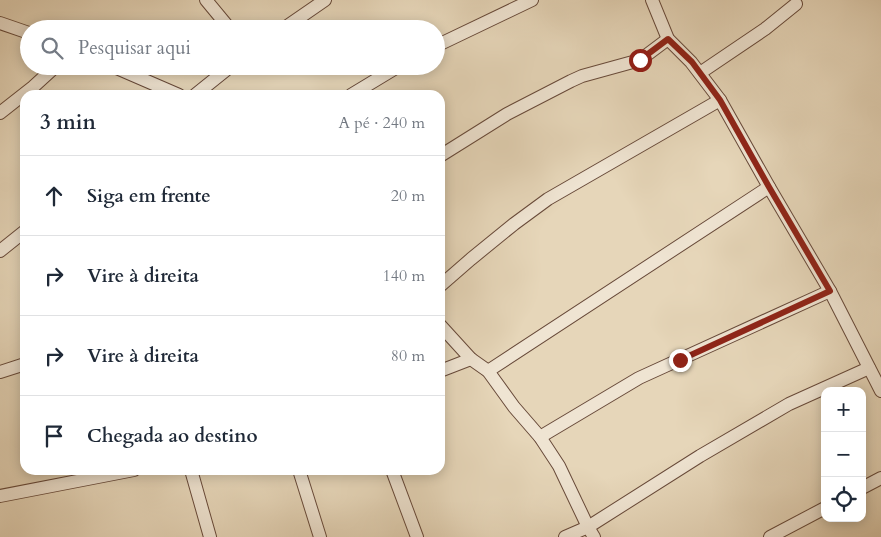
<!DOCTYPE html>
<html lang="pt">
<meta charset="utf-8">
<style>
:root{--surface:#fff;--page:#f2f2f3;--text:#1f2937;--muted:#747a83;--line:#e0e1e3}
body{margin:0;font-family:Cardo,serif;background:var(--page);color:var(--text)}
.controls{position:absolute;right:15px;bottom:15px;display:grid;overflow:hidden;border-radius:10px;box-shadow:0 2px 12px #0003}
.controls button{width:45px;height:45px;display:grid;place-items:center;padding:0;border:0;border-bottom:1px solid var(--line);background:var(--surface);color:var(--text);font:25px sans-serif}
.stop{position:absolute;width:15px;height:15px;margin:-11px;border:4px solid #8f2418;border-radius:50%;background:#fff}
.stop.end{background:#8f2418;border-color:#fff;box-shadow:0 1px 5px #0008}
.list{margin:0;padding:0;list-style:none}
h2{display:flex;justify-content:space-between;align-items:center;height:65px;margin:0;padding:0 20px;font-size:21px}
h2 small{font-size:16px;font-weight:400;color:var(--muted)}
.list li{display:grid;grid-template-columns:32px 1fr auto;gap:15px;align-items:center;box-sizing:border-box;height:80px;padding:0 20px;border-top:1px solid var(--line)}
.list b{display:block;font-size:19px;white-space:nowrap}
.list em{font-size:16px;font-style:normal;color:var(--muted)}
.icon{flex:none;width:28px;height:28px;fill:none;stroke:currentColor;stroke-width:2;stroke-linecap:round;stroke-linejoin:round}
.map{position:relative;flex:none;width:881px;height:537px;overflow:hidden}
.search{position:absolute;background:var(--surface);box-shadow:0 2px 12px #0003;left:20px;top:20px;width:425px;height:55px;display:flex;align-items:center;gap:12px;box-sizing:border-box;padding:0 18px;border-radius:28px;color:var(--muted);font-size:19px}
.panel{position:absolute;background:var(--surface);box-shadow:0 2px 12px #0003;left:20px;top:90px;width:425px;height:385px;border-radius:15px}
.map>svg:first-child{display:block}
</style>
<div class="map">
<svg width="881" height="537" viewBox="0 0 881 537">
<rect width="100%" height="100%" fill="#e6d6b9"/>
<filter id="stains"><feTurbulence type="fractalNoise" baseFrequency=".004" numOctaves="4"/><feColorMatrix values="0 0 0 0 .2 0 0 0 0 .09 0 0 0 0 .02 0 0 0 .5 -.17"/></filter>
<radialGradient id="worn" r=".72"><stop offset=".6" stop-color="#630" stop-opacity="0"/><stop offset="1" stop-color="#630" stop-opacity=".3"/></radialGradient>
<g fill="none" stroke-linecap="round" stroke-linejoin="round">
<!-- minor casing -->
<g stroke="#684a3a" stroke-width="14">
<g id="minor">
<path d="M206,0l24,29"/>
<path d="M652,0l16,39 23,23 29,38 49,87 61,104 51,100"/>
<path d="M0,23l29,10"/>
<path d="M283,29l42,-29"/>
<path d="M436,46l96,-46"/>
<path d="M112,66l67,29"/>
<path d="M700,73l65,-44 31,-25"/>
<path d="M195,95l36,-29"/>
<path d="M351,95l48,-29"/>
<path d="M0,113l33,-26 23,-21"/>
<path d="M440,156l67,-42 64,-33 11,-5 58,-16 28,-21"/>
<path d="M0,251l25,-20"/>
<path d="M440,286l31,-27 43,-35 34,-25 172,-99"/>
<path d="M440,325l31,34 17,12 26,36 26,30 19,29 29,61 6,10"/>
<path d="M440,371l31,-12"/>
<path d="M488,371l281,-184"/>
<path d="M0,372l25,-8"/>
<path d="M540,437l99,-59 191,-87"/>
<path d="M191,470l19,67"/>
<path d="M299,470l21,67"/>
<path d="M392,470l25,67"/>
<path d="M862,488l19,-10"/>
<path d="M0,496l134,-26"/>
<path d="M565,537l23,-10 112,-71 89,-52 80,-36"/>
<path d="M770,537l55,-29"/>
</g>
</g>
<!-- minor -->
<use href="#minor" stroke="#efe4d2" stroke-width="12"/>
</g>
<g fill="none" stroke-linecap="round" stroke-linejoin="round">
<!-- route -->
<path stroke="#8f2418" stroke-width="6" d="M640,60l28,-21 24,23 28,38 49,87 61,104 -150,69"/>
</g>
<rect width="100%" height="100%" filter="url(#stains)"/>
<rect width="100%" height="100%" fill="url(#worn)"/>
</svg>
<div class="controls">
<button>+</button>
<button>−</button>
<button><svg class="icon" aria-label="locate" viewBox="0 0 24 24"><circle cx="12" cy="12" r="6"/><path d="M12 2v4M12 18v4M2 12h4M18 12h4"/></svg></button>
</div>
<div class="stop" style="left:640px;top:60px"></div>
<div class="stop end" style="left:680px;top:360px"></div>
<div class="search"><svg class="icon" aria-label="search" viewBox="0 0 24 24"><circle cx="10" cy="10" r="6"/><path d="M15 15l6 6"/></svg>Pesquisar aqui</div>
<section class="panel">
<h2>3 min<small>A pé · 240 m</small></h2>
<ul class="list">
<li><svg class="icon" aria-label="ahead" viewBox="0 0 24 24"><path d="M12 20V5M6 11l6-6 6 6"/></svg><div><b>Siga em frente</b></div><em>20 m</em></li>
<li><svg class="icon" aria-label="right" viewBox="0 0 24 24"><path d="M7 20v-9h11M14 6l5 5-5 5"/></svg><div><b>Vire à direita</b></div><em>140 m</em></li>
<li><svg class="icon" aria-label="right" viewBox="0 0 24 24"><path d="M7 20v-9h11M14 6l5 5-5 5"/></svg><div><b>Vire à direita</b></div><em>80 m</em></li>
<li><svg class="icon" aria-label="arrive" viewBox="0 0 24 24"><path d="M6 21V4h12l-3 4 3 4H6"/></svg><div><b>Chegada ao destino</b></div></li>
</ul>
</section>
</div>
